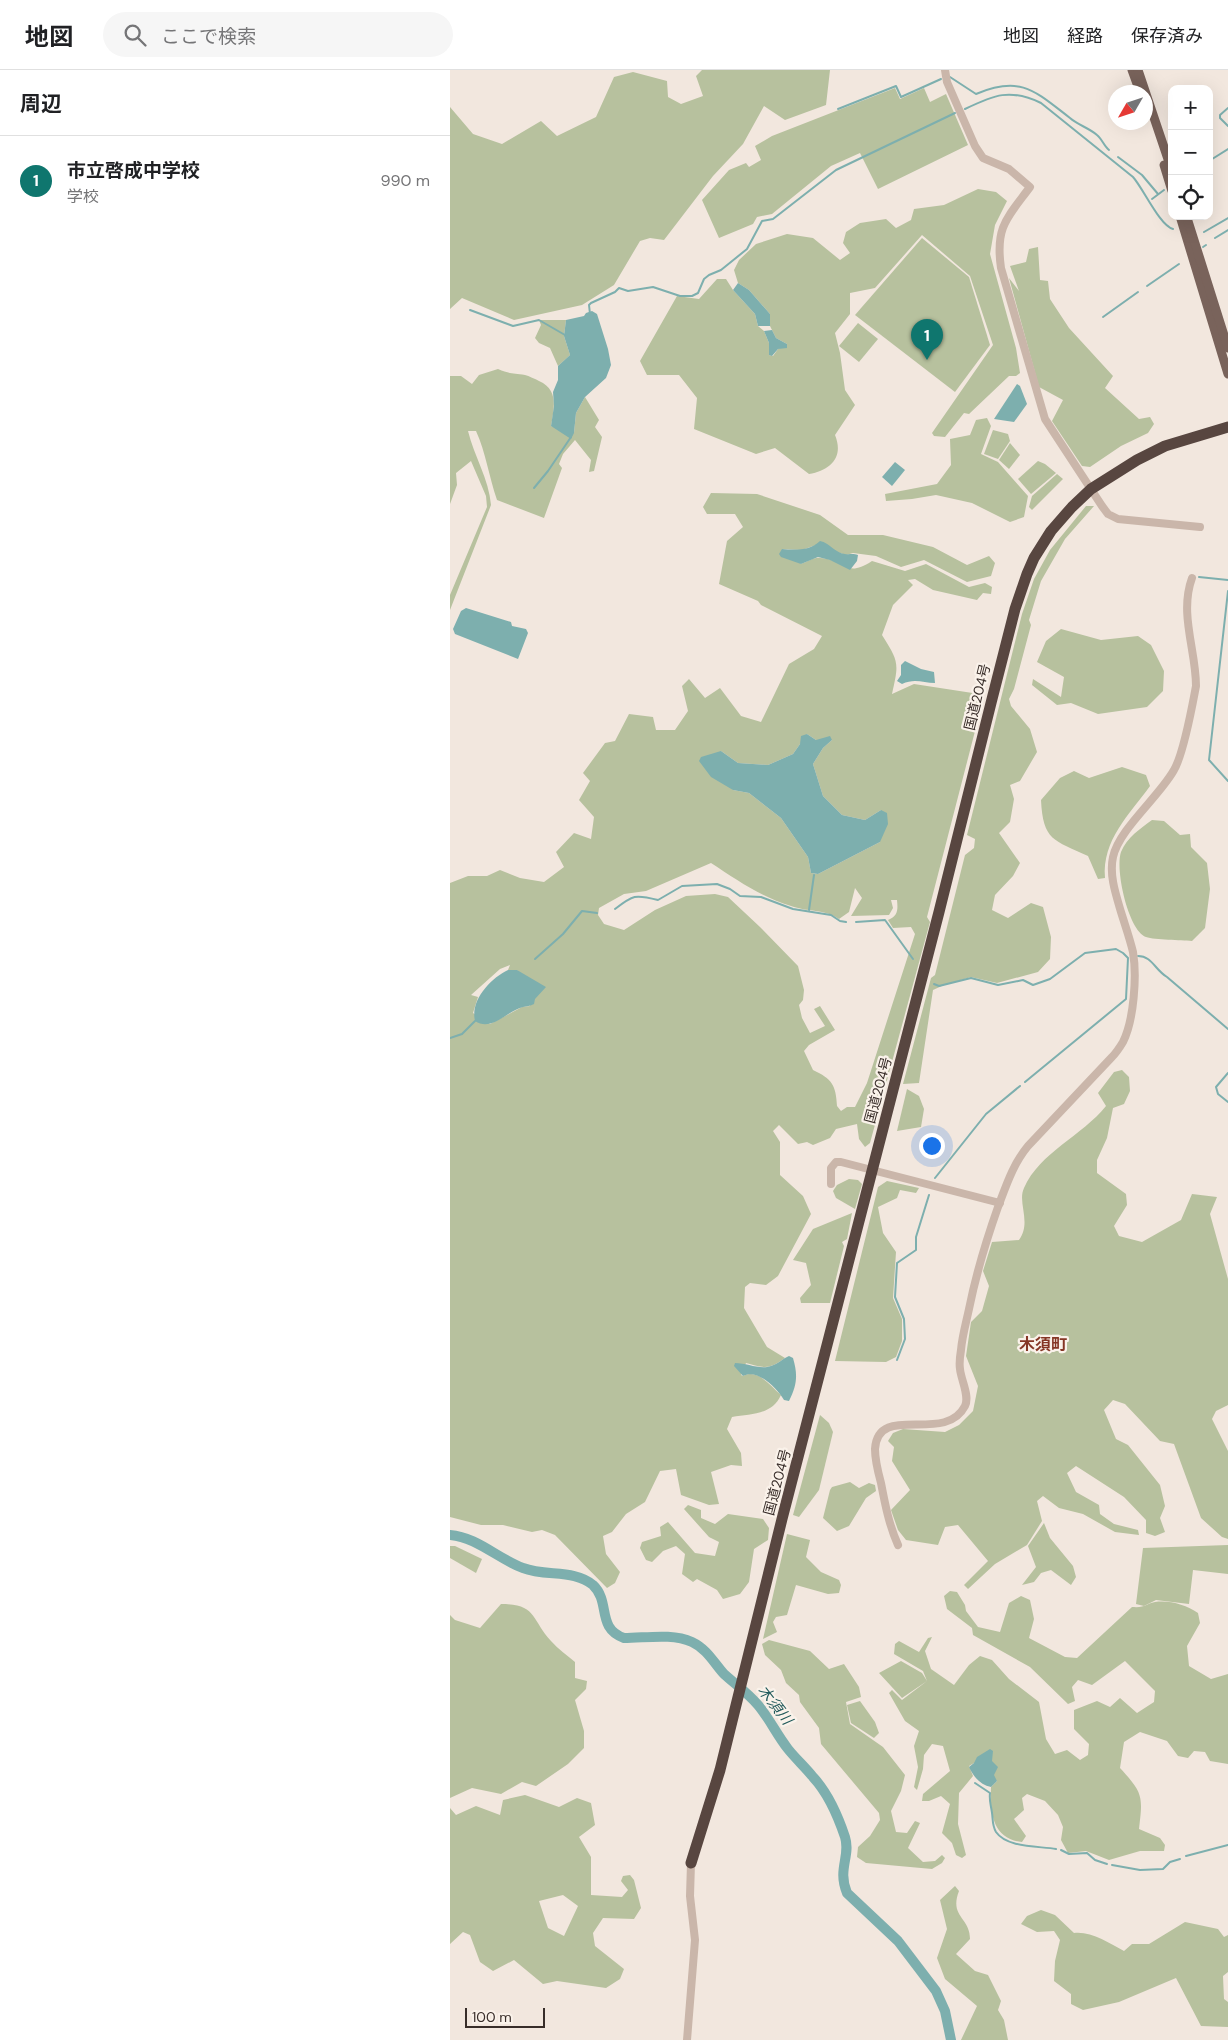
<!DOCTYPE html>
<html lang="ja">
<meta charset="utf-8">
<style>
:root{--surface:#fff;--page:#f6f6f6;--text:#202124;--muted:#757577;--line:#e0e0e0;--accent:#0f766e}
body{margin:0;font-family:"DM Sans","Noto Sans JP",sans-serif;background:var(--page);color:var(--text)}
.controls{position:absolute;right:15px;top:15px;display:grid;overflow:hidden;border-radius:10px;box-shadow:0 5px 20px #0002}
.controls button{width:45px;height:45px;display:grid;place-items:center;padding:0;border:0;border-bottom:1px solid var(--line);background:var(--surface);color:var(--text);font:25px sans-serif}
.compass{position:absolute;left:658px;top:15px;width:45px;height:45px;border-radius:50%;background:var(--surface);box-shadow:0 5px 20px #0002;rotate:231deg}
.scale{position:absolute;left:15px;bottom:12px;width:80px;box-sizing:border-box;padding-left:5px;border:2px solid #382d29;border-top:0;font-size:14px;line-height:18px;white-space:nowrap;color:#382d29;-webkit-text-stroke:4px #faf2ea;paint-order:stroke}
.you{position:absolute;left:481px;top:1075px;width:18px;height:18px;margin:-12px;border:4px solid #fff;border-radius:50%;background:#1a73e8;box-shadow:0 0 0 8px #1a73e833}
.badge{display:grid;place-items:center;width:32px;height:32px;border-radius:50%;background:var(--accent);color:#fff;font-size:16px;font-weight:700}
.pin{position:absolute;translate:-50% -41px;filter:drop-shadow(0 1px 2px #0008)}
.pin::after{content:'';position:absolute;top:26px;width:18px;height:15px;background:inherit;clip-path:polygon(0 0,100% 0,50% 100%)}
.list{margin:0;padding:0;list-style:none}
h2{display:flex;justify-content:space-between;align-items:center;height:65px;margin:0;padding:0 20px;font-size:21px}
h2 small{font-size:16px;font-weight:400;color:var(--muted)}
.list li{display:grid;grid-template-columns:32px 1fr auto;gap:15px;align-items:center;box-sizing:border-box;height:90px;padding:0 20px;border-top:1px solid var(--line)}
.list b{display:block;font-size:19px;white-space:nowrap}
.list p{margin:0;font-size:16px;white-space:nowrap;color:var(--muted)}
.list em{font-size:16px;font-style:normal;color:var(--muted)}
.icon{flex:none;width:28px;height:28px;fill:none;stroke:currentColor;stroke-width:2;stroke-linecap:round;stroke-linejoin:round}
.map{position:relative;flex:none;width:778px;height:1970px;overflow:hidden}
header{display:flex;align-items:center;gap:30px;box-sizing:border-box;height:70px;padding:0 25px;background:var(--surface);border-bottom:1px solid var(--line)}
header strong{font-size:24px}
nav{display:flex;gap:28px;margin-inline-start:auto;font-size:18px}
.search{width:350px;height:45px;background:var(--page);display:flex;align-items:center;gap:12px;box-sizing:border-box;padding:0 18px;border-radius:28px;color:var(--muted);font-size:19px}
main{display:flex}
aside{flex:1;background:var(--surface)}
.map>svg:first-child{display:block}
</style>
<header>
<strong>地図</strong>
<div class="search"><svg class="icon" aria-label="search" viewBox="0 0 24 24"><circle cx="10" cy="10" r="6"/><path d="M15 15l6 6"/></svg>ここで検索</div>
<nav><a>地図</a><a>経路</a><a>保存済み</a></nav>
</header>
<main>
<aside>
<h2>周辺<small></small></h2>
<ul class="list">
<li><span class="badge">1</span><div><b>市立啓成中学校</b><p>学校</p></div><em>990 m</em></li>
</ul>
</aside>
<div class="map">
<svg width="778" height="1970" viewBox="0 0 778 1970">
<rect width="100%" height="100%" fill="#f2e7de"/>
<!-- green -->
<g fill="#b7c19e" fill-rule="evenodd">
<path d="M252,0h128l-4,35 -41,15 -21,-14 -21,38 -30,32 -49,64 -14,-2 -10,3 -26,44 -32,20 -68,15 -52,-22 -12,11v-202l23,27 29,10 39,-23 16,15 39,-19 18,-40 19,-5 34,9 1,16 13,7 22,-8 -7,-20z"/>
<path d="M445,18l5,11 24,-11 6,14 16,-8 22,51 -90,44 -18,-36 -29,13 -59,48 -15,3 -4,7 -34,14 -17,-38 27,-30 17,-7 3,4 12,-7 -6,-14 17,-10z"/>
<path d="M528,119l18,3 11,9 -12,24 -5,29 26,94 4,25 -4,3h-7l-40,38 -5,-1 -19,24 -11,-1 -2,-3 61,-88 -23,-69 -48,-41 -47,53 -25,5v21l-15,19 5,20 5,37 10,15 -20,30c9,22 -4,35 -26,39l-34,-26 -19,6 -62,-25 3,-31 -18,-23h-32l-7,-14 37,-65 22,3 18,-20h9l7,11 22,24 3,12 6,5 5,12v12l4,1 5,-7 9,-5 -11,-6 -6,-12v-12l-21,-24 -11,-7 -4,-13 5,-10 17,-16 31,-10 26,4 27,22 10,-7 -7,-10 3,-11 14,-9 26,-4 10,9 15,-8 3,-11 30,-4z"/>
<path d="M472,168l47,39 21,68 -35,47 -100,-77z"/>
<path d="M588,177l2,33 8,1 2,18 19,29 44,48 -8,12 34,31 11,-2 4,7 -6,9 -27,13 -31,21 -8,-1 -30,-45 11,-21 -24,-13 -30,-109 10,13 -9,-25 16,-4 3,-13z"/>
<path d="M89,250h27l-2,16 6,19 -12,11 -8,-18 -11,-5 -4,-5 6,-13z"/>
<path d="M408,253l20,16 -19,23 -20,-16z"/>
<path d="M48,299c11,5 15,4 27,6 4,1 10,4 14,6 20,9 15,27 12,45l23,7 2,-20 9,-16 14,23 -4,7 7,10 -8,34 -5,1 2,-12 -16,-20 -12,14 -4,10 3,4 -18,50 -47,-18c-8,-23 -11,-47 -21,-69h-8c6,25 21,48 23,74l-41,105v-15l37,-88 -1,-11 -15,-35 -15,12 1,12 -7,19v-128h11l11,8 7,-9z"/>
<path d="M537,348l4,8 -10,28 17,8 30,34 -4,21 -14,5 -38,-19 -36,-8 -24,4 -26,2 -1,-7 52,-10 14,-19 -1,-26 20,-4 6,-15z"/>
<path d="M543,360l15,4 2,7 -12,18 -14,-5z"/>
<path d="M560,373l10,12 -11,14 -10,-9z"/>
<path d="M588,391l7,3 11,9 -25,21 -13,-15z"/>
<path d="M607,404l6,5 -31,31 -3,-3 3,-11z"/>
<path d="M261,423l46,1 63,21 28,20h35l50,12 34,18 22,-9 6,7 -4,13 -24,6 -43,-22 -23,7 -25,-11 -23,-3 -7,2 -30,-10 -14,5 -20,-1 19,15c6,-2 13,-7 19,-6 25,1 25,21 52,3l33,10 21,-7 43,23 16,-4 7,4 -1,7 -8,-1 -6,7 -44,-10 -18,-11 -7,1 5,5 -20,20 -11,30c17,27 17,28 10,59l22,-10 65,10 3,10 -55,213 3,5 -60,221 -5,4 -6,-8 -2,-15 -21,5 -6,9 -17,7 -6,-3 -9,2 -19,-19 -6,6 7,11v33l23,21 8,18 -33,62 -12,9 -16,-2 -5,4 -1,21 23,39 18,11c-17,12 -20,10 -39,5l-5,12 2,1c15,-8 27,10 38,19 -9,20 -30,19 -49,22l-5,12 14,24 1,13 -11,-1 -20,7 8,32 -10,1 -28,-10 -5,-26 -16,2 -15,31 -19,12 -14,18 -9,4 3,18 14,18 -5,11 -8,5 -52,-53 -13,-5 -10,2 -29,-7h-22l-31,-8v-634l18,-7h19l13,-6 20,8 24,4 20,-15 -8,-15 18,-19 17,6 3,-22 -15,-17 11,-19 -7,-8 22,-30 10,-2 14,-27 24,3 3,13h19l13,-19 -6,-25 7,-7 16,19 15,-10 21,28 20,6 28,-58 25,-15 8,-13 -61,-31 -3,-4 -39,-17 8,-43 16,-14 -8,-13h-28l-4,-7zM357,664l9,6h16l-9,8 -10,16 10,32 19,19 23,5 16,-10 -1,32 -62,32 -7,-1 -3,-16 -27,-39 -32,-25 -16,-3 -12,-39 17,12 30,2 25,-11zM261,793c26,17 50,34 80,43 16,6 34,3 48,13l10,-7 6,-24 7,10 -11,18 38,-1 4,-7 -2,-8h6c1,10 1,16 -9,20l5,8 18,-1 4,7 -48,149 -12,24h-8l-6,4 -4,-5c-1,-21 -5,-27 -24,-36l-9,-19 5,-6 26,-15 -15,-24 -6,3 11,17 -15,7 -8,-15 -3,-13 4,-5 1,-10 -6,-24 -38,-39 -32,-30 -13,-3 -29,2 -31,14 -31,20 -20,-6 -6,-9 1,-7 25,-14 22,-3zM60,895l-2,5h9l13,36 -8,1 -32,17 -17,-11 5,-16 -7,-2 29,-26z"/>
<path d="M636,436h8l-29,33 -24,42 -12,39 2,5 -17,64 -5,10 2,7 19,23 7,23 -17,29 -10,4 4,14 -4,23 -11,11 21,30 -7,13 -18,19 -3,15 16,8 23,-15 12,4 8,30 -1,22 -12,13 -41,11 -26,-6 -27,8 -11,5 -14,93 -16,1 28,-106 4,-3 30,-120 9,-7 1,-9 -8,-4 55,-221 12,-35 16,-29z"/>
<path d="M611,559l40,11 37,-4 13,9 13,26 -1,20 -16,16 -49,7 -27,-11 -14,2 -25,-20 1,-6 28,18 3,-20 -27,-15 9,-21z"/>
<path d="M672,697l24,8 4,11c-21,29 -48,54 -45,92l-7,1 -10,-23c-34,-16 -45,-15 -47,-56l19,-22 14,-7 15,7z"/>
<path d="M702,750l12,1 16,14 10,-1 1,13 16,16 3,26 -5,39 -13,13c-11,-1 -37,-1 -46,-4 -18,-7 -31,-68 -25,-85 6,-15 19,-23 31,-32z"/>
<path d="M672,1000l7,7 1,14 -6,13 -11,4 -6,30 -10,22v13l29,21 1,11 -13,21 5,10 23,6 39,-22 11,-26 25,3 -7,17 18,65v126l-12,6 -4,8 16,32v88l-6,-2 -21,-19 -27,-74 -14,-3 -35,-37 -12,-4 -9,10 12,29 12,6 32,40 5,21 -5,12 5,14 -10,4 -9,-3v-13l-22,-23 -48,-31 -9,7 9,19 23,13 1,9 14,10 24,6 1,5 -24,-3 -32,-18 -24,-6 -16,-12 -6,5 5,20 -15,24 -32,19 -27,25 -4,-4 24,-24 -30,-36 -13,2 -7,18 -32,-5 -8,-10 -7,-20 19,-20 -18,-29 2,-14 -6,-6 5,-8 10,-4 42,3 14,-7 14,-14 5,-25 -12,-30 5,-34 11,-11 7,-25 -6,-15 9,-29 27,-2c13,-18 -2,-37 5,-52 16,-36 58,-52 82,-82l-8,-13 16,-21z"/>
<path d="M457,1019l12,7 5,13 -3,18 -24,4z"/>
<path d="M399,1109l9,1 4,4 -7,25 -19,-11 -3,-7 4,-6z"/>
<path d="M437,1111l32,7 -3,5 -16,-3 -3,8 -19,9 5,26 13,19 -3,46 9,21v22l-6,16 -10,5 -51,-1 43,-174z"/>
<path d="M402,1143l-5,26 -5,3 2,4 -14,57h-29l-1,-5 11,-13 -5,-22 -13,-3 20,-31z"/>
<path d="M370,1345l9,8 4,9 -14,58 -20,27 -6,-2z"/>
<path d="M400,1412l9,6 10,-5 6,2 1,6 -10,7 -17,28 -12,5 -14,-13 7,-28 2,-3z"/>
<path d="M238,1435l13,5v8l14,6 13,-10 35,5 6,9 -1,12 -14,9 -5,33 -9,12 -17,5 -6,-9 -20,-11 -4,3 -11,-8 3,-20 -9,-8 -13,5 -11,11 -6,-2 -6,-12 2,-6 19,-6 -1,-9 8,-5 27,31 20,3 4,-14 -10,-5 -25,-28z"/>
<path d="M594,1453l6,15 23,28 3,11 -5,8 -20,-15 -10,3 -7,9 -12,3 14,-18 -8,-21z"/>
<path d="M337,1464l23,6 -4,17 15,15 18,8 2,5 -2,8 -11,1 -32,-9 -9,30 -11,2 -3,5 4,10 -14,7z"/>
<path d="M778,1475v29l-35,-4 -4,34 -33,-4 -12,6 -8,-2 7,-56z"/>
<path d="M0,1476h5l27,13 -6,14 -26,-15z"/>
<path d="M500,1521l7,1 8,13 1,6 12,16 22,5 9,-29 12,-7 9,4 4,19 -5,19 36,19 12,1 55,-51c14,1 13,-3 23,-5 15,-2 31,3 43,11l2,10 -13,23 2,20 22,13 17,-5v90l-18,-3 -5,-9 -11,-1 -6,7 -10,-2 -11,-15 -27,-9 -16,10 -4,26c23,25 23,28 19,61l21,9 5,7 -1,6h-24l-31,9 -23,-9 -18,2 -7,-13 2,-13 -5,-12 -13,-14 -18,-7 -5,4 2,12 -10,9 12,17 -4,6c-30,-3 -32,-30 -31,-55l6,-6 -23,-18 -5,3 4,10 -14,17 -1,31 8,31 -4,3 -6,-3 -4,-12 -10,-10 8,-29 -9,-8 -12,5h-7l1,-7 27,-23 -7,-25 -11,-2 -8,11 -1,14 -6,21 -3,-3 4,-20 -4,-21 5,-15 -14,-10 -16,-28 3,-3 10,10 25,-19 -25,17 -23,-25 22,-12 21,12 5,8 -4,-10 -29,-17 1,-10 4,-3 20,11 9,-14 4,-1 -7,14 6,18 23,16 15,-20 11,-9 12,4 17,19 30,23 7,37 9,15 12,-4 13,10 8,-5 1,-11 -15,-15v-19l23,-9 13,6 10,-9 17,15 17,-11 1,-11 -30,-30 -33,24 -14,-5 -6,7 3,14 -7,3 -38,-37 -57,-32 -1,-7 -25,-19 -3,-13z"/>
<path d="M51,1534c36,0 30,15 50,37 7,8 16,14 24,21v16l12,3 -1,8 -11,11 9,31v17l-16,16 -32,22 -14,-4 -21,12 -29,-6 -22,10v-183l5,5 25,8z"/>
<path d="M319,1570l41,11 19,18 15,-5 15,23 2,10 -15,5 4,22 33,23 22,28 -4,16 -10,20 5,21 11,1 8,-12 5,2 -12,25 15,14 12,-1 7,-6 3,3 -3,5 -10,6 -66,-6 -9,-6 1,-10 12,-11 10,-16 -1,-7 -58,-69 -2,-16 -19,-26 -1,-7 -13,-12 -5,-13 -16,-15 -3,-11z"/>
<path d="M410,1631l15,21 4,11 -5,5 -23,-15 -4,-18z"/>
<path d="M75,1725l34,12 18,-9 14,5 4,22 -16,12 12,20v38l31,2 6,-7 -7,-9 2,-5 7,-1 4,5 7,28 -7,11 -31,-1 -10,15 2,13 29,23 -4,10 -14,9 -49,-7 -14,3 -29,-24 -21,11 -13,-9 -10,-27 -7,-3 -13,12v-136l6,7 20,-9 24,9 3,-15zM113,1825l15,11 -14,30 -16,-8 -9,-27z"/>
<path d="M505,1816l4,5c-10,26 11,26 11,48l-14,15 19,17 13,4 13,26 -3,9 6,10 4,20h-47l16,-34 -32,-27 -8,-21 10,-29 -7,-29z"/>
<path d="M591,1840l14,5 19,18c17,-2 35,10 50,18l8,-7h17l36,-22 33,7 6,8 4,-2v37l-5,4 1,23 4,3v25l-27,-1 -25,-48 -57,24 -36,8 -12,-6v-10l-17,-13 1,-20 5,-21 -6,-9 -17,1 -16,-8 6,-8z"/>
</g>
<!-- water -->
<g fill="#7dafae">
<path d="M288,213l11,7 21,24v12h-12l-3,-12 -22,-24z"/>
<path d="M142,241l5,3 11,35 3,16 -5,13 -21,19 -9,16 -2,20 -3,6 -20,-13 3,-20 -1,-14 5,-12v-14l12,-11 -6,-19 2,-16 18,-4 2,-3z"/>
<path d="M322,260l4,8 11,6v4l-9,1 -6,7 -3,-1v-12l-5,-12z"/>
<path d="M567,314l3,2 7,18 -13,18 -20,-3z"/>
<path d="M445,392l10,8 -13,16 -10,-9z"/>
<path d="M370,471c10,2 15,12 25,13 5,1 7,-1 13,1l-1,6 -7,9 -20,-10 -12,-3 -17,7 -20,-7 -2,-3 3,-5c13,1 28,2 38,-8z"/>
<path d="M16,538l45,14 1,4 14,3 2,4 -10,26 -63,-25 -2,-5 8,-18z"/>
<path d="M455,591l16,8 13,3 1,11c-12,0 -20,-5 -33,1l-5,-3 4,-6v-10z"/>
<path d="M357,664l9,6 14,-4 2,4 -9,8 -10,16 10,32 19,19 23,5 16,-10 6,3 1,11 -8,18 -62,32 -7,-1 -3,-16 -27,-39 -32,-25 -16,-3 -22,-13 -12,-16 2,-4 20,-6 17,12 30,2 25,-11 7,-10 1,-8z"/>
<path d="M58,900h9l29,17 -11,12 -1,5c-4,2 -7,2 -11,3 -16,4 -31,25 -48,14 -5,-21 16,-43 33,-51z"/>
<path d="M339,1286l4,2c5,17 4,27 -4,43l-5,-1c-7,-12 -27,-32 -41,-24l-9,-10 1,-3c12,0 25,7 36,3 7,-2 11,-7 18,-10z"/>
<path d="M540,1679l3,2 -1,10 6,6 -4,8 3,6 -6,6c-11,-2 -18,-11 -22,-20l5,-4 3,-6z"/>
</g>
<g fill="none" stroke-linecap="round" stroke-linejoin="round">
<!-- stream -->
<g stroke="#7dafae" stroke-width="2">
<path d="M500,7l26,17c45,-19 59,-3 94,24 8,7 19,10 27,17 5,4 7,11 12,15"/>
<path d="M778,38l-8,7v3l8,8"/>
<path d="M388,39l58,-23 5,11 40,-18"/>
<path d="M515,39c29,-14 45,-21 76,-6l92,74c10,11 27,49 40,52"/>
<path d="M668,87l24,18 16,19"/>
<path d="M759,91l19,-12"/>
<path d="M702,129l12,-9"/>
<path d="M754,162l24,-14"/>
<path d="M765,168l13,-8"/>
<path d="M753,177l3,-2"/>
<path d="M697,216l32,-22"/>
<path d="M20,240l43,16 26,-6 26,15"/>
<path d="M140,244l-1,-9 2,-2 24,-11 4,-4 9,3 25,-4 27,9h12l6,-3 6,-14 5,-4 12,-5 26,-21 15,-28 11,-2 63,-49 119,-57"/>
<path d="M653,247l35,-25"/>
<path d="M84,418l14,-17 23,-34"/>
<path d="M749,507l29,3"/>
<path d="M778,521l-19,169 19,21"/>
<path d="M165,839c18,-14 20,-15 43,-9l24,-14 35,-2 13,5 10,7 21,1 32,12 38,6 9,6 6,1"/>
<path d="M359,840l5,-35"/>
<path d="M406,852l29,-2 28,39"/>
<path d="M688,886c14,0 17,14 29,21l61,52"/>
<path d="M85,889l28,-25 19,-23 15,2"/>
<path d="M484,914l5,2 32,-8 27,7 25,-5 10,5 17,-6 35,-26 31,-4 7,4 5,5 -2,41 -101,83"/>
<path d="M0,968l12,-4 13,-13"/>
<path d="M778,1003l-12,14 2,7 10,8"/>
<path d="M485,1108l51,-64 34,-28"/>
<path d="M447,1290l8,-21 -1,-20 -9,-22 2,-34 19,-13v-13l13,-42"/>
<path d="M525,1713l15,10c-1,8 1,12 2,20 1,6 0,12 4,19 11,16 43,14 60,17"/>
<path d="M611,1780l8,4 18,-1 8,7 12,4"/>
<path d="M736,1786l42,-11"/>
<path d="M662,1795l28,5 23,-1 7,-7 10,-3"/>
</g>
<!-- river -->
<path stroke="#7dafae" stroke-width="10" d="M0,1465c27,2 48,24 73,33 23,9 51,1 70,17 18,17 3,43 31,53 22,0 48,-5 68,4 15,7 22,21 32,32 11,10 24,19 34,31 11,13 19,30 30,44 8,10 17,18 25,28 15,16 25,39 32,60 6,19 -8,32 2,56l51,48 38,50 9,20 6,29"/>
<!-- minor -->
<g stroke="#cab6aa" stroke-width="8">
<path d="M495,0l2,12 28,64 8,12 26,11 21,18c-23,31 -35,40 -29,81l44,151 57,87 6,8 10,5 82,8"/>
<path d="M381,1114v-16l5,-6h5l159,41"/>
<path d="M448,1475c-9,-20 -13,-41 -17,-62 -3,-11 -6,-22 -6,-34 3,-47 70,-4 90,-43 5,-10 -4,-26 -5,-37 -1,-6 0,-13 1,-19 1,-13 5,-27 8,-41 7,-35 17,-68 29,-102 8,-21 15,-43 30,-61l84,-89c4,-4 8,-10 11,-15 11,-22 14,-66 10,-90 -3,-13 -8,-27 -12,-40 -5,-17 -12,-37 -8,-55 6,-28 46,-60 61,-87 10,-17 18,-63 22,-84 0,-36 -17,-72 -4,-108"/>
<path d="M237,1970l8,-100 -5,-44 1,-33"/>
</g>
<!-- major -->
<g stroke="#79635b" stroke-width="9">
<path d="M682,0l8,22"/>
<path d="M688,0l34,101"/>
<path d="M714,95l8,26"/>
<path d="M730,146l48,158"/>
<path d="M738,151l40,127"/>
</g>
<!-- highway -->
<path stroke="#584640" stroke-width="11" d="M241,1793l29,-93 62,-251 157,-607 52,-209 24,-94 12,-35 7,-16 17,-27 21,-24 19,-18 46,-29 28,-14 63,-19"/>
</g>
<g text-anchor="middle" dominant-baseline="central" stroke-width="4.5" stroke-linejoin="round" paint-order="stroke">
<!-- street labels -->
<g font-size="14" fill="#382d29" stroke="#faf2ea">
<text transform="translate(527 627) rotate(-76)">国道204号</text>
<text transform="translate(428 1020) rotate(-75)">国道204号</text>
<text transform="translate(327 1412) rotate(-75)">国道204号</text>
</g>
<!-- water labels -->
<g font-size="15" font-style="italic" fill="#1f5859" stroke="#faf2ea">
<text transform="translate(325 1635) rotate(52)">木須川</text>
</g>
<!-- quarter labels -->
<g font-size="16" font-weight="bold" fill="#853524" stroke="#faf2ea">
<text x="593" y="1274">木須町</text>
</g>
</g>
</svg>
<div class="controls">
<button>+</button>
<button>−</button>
<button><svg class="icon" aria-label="locate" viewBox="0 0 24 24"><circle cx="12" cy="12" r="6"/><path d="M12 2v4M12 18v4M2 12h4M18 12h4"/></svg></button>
</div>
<svg class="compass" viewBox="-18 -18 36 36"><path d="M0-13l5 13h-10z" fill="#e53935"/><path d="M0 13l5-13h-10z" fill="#757577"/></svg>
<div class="scale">100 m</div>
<div class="you"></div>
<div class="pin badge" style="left:477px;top:290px">1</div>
</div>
</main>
